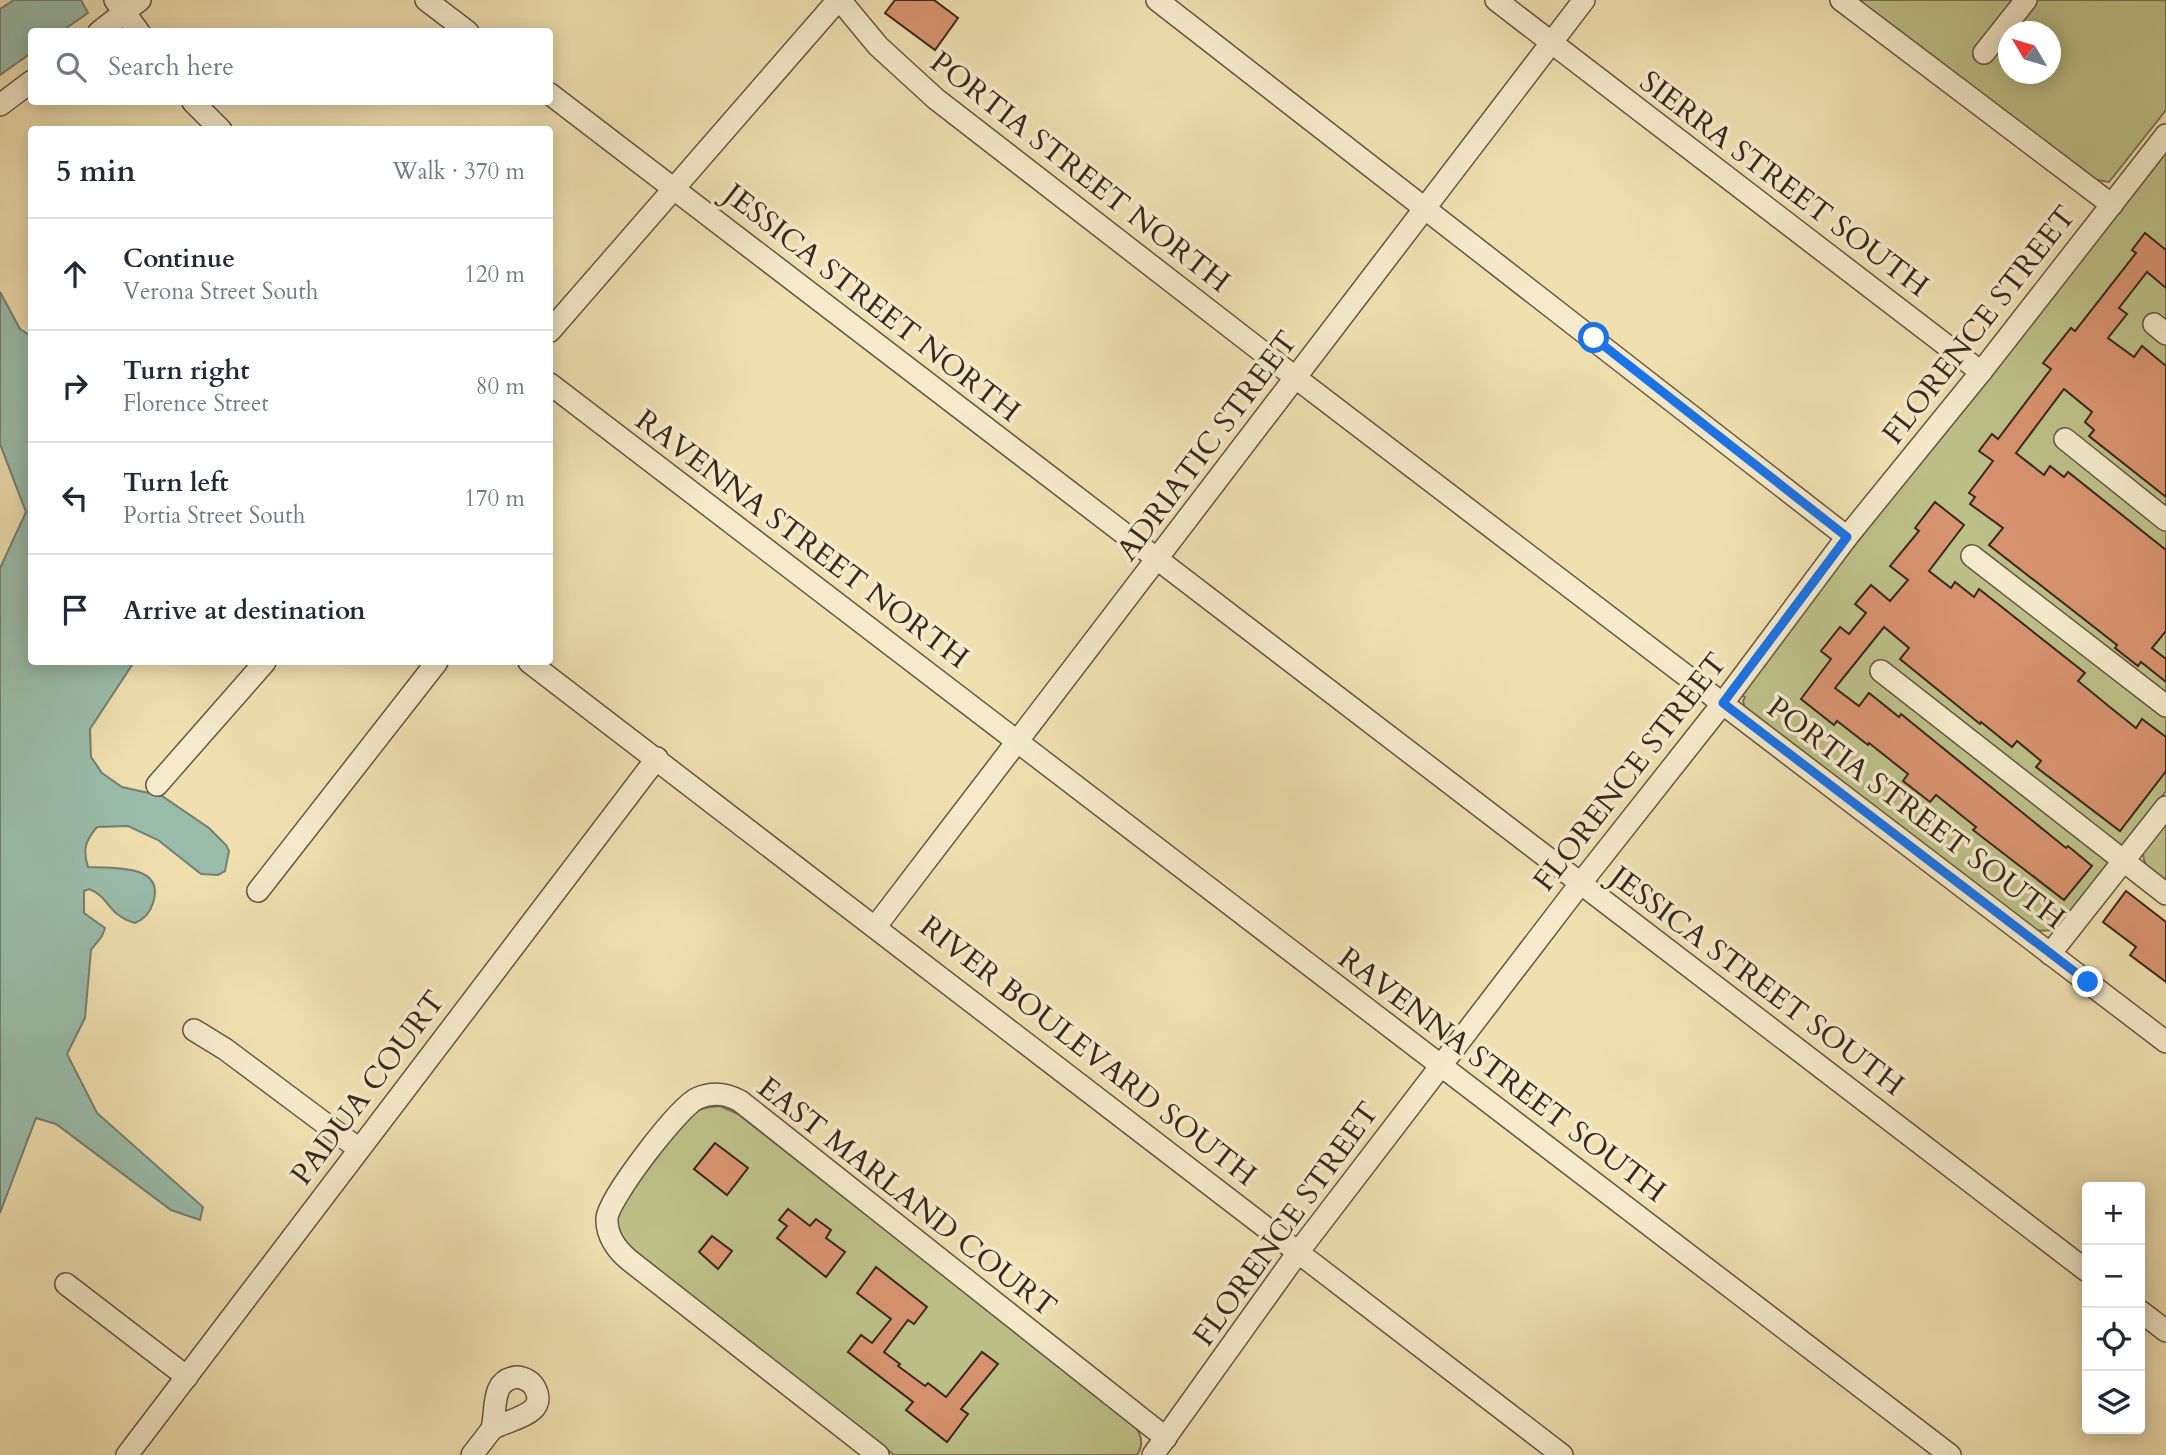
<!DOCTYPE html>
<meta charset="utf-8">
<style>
:root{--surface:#fff;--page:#f2f2f3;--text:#1f2937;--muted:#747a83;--line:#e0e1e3}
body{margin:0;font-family:Cardo,serif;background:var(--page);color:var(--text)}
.controls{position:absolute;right:21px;bottom:21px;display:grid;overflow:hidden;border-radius:7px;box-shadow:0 4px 18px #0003}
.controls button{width:63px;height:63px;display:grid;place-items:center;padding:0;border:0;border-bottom:2px solid var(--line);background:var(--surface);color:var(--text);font:35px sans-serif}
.compass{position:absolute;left:1998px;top:21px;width:63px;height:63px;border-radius:50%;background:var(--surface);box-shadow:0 4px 18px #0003;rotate:308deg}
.stop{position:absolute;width:21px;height:21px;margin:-16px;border:5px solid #1a73e8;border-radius:50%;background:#fff}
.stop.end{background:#1a73e8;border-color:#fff;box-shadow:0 2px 7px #0008}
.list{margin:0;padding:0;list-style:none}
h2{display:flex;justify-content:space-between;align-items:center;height:91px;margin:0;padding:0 28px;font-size:30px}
h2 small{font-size:23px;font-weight:400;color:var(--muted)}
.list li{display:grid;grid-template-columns:46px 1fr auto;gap:21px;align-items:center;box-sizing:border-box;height:112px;padding:0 28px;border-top:2px solid var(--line)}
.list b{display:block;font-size:26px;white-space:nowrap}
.list p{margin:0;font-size:23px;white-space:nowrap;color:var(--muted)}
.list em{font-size:23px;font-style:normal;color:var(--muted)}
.icon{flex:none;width:38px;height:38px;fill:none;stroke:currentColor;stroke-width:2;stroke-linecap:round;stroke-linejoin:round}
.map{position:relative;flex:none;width:2166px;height:1455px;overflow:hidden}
.search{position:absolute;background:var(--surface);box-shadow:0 4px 18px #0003;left:28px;top:28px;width:525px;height:77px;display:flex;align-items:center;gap:18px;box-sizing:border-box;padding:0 24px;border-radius:7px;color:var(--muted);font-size:26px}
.panel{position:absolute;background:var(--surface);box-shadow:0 4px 18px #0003;left:28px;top:126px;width:525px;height:539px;border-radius:7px}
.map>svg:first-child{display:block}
</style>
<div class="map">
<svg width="2166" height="1455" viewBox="0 0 2166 1455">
<rect width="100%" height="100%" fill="#f0e0b0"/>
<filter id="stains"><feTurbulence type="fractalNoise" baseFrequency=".00286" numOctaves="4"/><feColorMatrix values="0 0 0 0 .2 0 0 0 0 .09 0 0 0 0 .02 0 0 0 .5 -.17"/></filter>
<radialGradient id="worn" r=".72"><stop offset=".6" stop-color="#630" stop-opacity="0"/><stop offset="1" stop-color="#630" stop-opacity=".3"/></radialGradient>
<!-- green -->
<g fill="#bdc188" stroke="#7c7452" stroke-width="2" fill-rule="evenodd">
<path d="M1857,0h309v110l-57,72 -17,-3zM2008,32h42v42h-42z"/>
<path d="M2166,149v642l-109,139 -23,1 -289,-222 -2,-8 2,-4 -3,-2 6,-14z"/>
<path d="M2166,820v65c-12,-10 -24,-18 -23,-35z"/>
<path d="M720,1106l18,8 393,308c10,10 14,21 6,33h-243l-262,-206c-8,-8 -16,-20 -15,-33 2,-17 65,-97 82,-106 6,-3 14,-3 21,-4z"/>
</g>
<!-- water -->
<g fill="#9abdab" stroke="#748172" stroke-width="2">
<path d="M14,0h67l7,13 -26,18 -30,1 -1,21 -31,22v-66z"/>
<path d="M0,292l20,37 11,7 1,326h102l-44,67 1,28 11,16 20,14 40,9 47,32 17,17 3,6 -4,20 -7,4 -17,-1 -43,-34 -30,-14 -31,1c-11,13 -15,22 -9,40 25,1 78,-3 65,36 -3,10 -8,16 -18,20 -28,-8 -25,-26 -46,-34l-5,2v22l21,15 -3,8 -11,14 -6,68 -18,36 30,59 106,94 -3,13 -29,-10 -115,-86 -20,-6 -36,95v-645l26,-56 -26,-68z"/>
</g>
<!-- building -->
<g fill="#d89470" stroke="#3b271d" stroke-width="2">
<path d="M895,0h39l24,18 -23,32 -50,-37z"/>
<path d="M2145,233l21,17v38l-19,-16 -28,36 8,6 -19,24 26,19 8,-11 24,20v131l-77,-61 5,-6 -9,-8 7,-10 -28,-23 -48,64 28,22 6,-9 14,11 4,-5 98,78v81l-14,17 14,11v23l-25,-20 -3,4 -23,-18 2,-3 -128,-100 14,-17 -33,-24 5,-7 -6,-4 24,-32 -14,-10 13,-17 6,5 53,-70 -8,-6 28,-35 4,3 61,-78 -4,-3z"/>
<path d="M1935,502l29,23 -35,46 22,17 4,-6 19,15 5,-8 106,84 -7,8 33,27 25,20 6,-9 24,18v34l-46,60 -84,-64 5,-6 -24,-20 -5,6 -31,-25 -1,2 -80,-65 9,-11 -25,-21 -49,61 24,18 10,-13 30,24 2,-3 165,134 2,-2 24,20 -28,34 -91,-70 3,-3 -40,-32 -6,7 -27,-21 5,-7 -39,-31 -1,2 -31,-24 -3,4 -33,-26 30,-40 -10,-8 19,-24 9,7 17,-21 -11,-9 16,-19 19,16 18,-21 -18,-14 29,-35 -4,-3z"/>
<path d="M2126,891l40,31v60l-36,-27 6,-8 -33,-25z"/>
<path d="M715,1143l33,25 -21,27 -33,-26z"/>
<path d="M788,1209l22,17 6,-7 15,11 -5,8 19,14 -19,25 -49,-39 10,-12 -8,-6z"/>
<path d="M712,1236l20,15 -14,18 -19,-17z"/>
<path d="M876,1267l51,40 -13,17 -6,-4 -24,32 16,12 -2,2 27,20 3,-3 18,14 36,-45 16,12 -37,45 7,5 -21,28 -41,-32 7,-8 -65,-50 13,-17 11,8 19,-24 -34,-26z"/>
</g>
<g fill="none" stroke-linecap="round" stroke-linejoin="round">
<!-- street casing -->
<g stroke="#685542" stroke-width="24">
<g id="street">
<path d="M115,0l24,32"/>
<path d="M426,0l42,32"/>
<path d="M840,0l38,46 58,53 360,279 870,664"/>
<path d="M1157,0c229,180 461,357 690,537"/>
<path d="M1496,0l485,372"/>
<path d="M1841,0l271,205"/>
<path d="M99,32l41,-32"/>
<path d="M1984,53l42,-53"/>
<path d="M550,94l1537,1177"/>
<path d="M193,102l28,28"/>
<path d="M0,105l32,-24"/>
<path d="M2154,324l12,10"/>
<path d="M550,331l288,-331"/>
<path d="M550,384l1400,1071"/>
<path d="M2065,439l101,81"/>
<path d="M1972,556l194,150"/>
<path d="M529,662l1033,793"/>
<path d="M1881,671l285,223"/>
<path d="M157,785l108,-123"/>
<path d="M258,891l179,-229"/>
<path d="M876,926l708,-926"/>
<path d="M2050,954l116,-147"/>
<path d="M194,1030l31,19 134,100"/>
<path d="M66,1284l121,93"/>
<path d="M2140,1311l26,20"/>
<path d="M517,1377c8,1 14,4 18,11 14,28 -28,31 -43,41 5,-20 -2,-49 25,-52z"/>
<path d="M127,1455l530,-697"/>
<path d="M472,1455l20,-26"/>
<path d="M878,1455l-249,-195c-12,-10 -23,-25 -22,-42 2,-20 72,-112 91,-120 14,-6 29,-4 42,3l426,337"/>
<path d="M1153,1455l146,-204 281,-367 143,-181 124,-166 134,-165 185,-237"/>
</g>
</g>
<!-- street -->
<use href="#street" stroke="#f5ebcc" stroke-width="21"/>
</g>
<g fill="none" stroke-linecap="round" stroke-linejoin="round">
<!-- route -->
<path stroke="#1a73e8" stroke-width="9" d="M1594,338l253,199 -124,166 365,279"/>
</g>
<g text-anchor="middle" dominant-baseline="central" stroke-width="7" stroke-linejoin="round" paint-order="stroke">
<!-- street labels -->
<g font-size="30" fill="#3b271d" stroke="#f5ebcc">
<text transform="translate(1080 172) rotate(38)">PORTIA STREET NORTH</text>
<text transform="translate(1784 184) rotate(37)">SIERRA STREET SOUTH</text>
<text transform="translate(872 303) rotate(38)">JESSICA STREET NORTH</text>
<text transform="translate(1979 325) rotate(-52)">FLORENCE STREET</text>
<text transform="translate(1207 446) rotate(-53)">ADRIATIC STREET</text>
<text transform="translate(802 539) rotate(37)">RAVENNA STREET NORTH</text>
<text transform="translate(1630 772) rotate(-52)">FLORENCE STREET</text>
<text transform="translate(1916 813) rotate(37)">PORTIA STREET SOUTH</text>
<text transform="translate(1757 981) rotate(37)">JESSICA STREET SOUTH</text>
<text transform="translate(1088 1051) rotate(38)">RIVER BOULEVARD SOUTH</text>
<text transform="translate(1502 1075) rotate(37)">RAVENNA STREET SOUTH</text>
<text transform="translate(368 1088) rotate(-53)">PADUA COURT</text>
<text transform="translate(907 1197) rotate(38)">EAST MARLAND COURT</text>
<text transform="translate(1286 1224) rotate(-54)">FLORENCE STREET</text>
</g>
</g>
<rect width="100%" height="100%" filter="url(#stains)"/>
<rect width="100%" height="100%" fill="url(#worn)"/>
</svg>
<div class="controls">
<button>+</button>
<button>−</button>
<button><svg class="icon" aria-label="locate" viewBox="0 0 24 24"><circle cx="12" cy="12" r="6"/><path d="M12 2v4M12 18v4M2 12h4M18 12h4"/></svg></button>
<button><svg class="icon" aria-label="layers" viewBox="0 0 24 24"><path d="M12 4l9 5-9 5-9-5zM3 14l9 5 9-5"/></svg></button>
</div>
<svg class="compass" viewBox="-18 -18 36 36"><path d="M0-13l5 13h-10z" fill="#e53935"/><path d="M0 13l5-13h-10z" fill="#747a83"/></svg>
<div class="stop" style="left:1594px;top:338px"></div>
<div class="stop end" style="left:2088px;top:982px"></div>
<div class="search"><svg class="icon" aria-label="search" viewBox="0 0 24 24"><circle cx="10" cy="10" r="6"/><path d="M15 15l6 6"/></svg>Search here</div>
<section class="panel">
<h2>5 min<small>Walk · 370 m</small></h2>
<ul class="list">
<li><svg class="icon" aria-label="ahead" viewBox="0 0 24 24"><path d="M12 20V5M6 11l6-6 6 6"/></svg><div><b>Continue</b><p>Verona Street South</p></div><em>120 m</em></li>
<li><svg class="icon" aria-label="right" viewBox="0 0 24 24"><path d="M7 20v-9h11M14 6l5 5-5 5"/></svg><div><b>Turn right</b><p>Florence Street</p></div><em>80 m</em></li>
<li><svg class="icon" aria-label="left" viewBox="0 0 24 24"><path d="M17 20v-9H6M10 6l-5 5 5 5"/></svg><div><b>Turn left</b><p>Portia Street South</p></div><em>170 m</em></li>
<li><svg class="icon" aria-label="arrive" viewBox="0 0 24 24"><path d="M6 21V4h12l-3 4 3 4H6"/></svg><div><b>Arrive at destination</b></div></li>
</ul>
</section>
</div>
